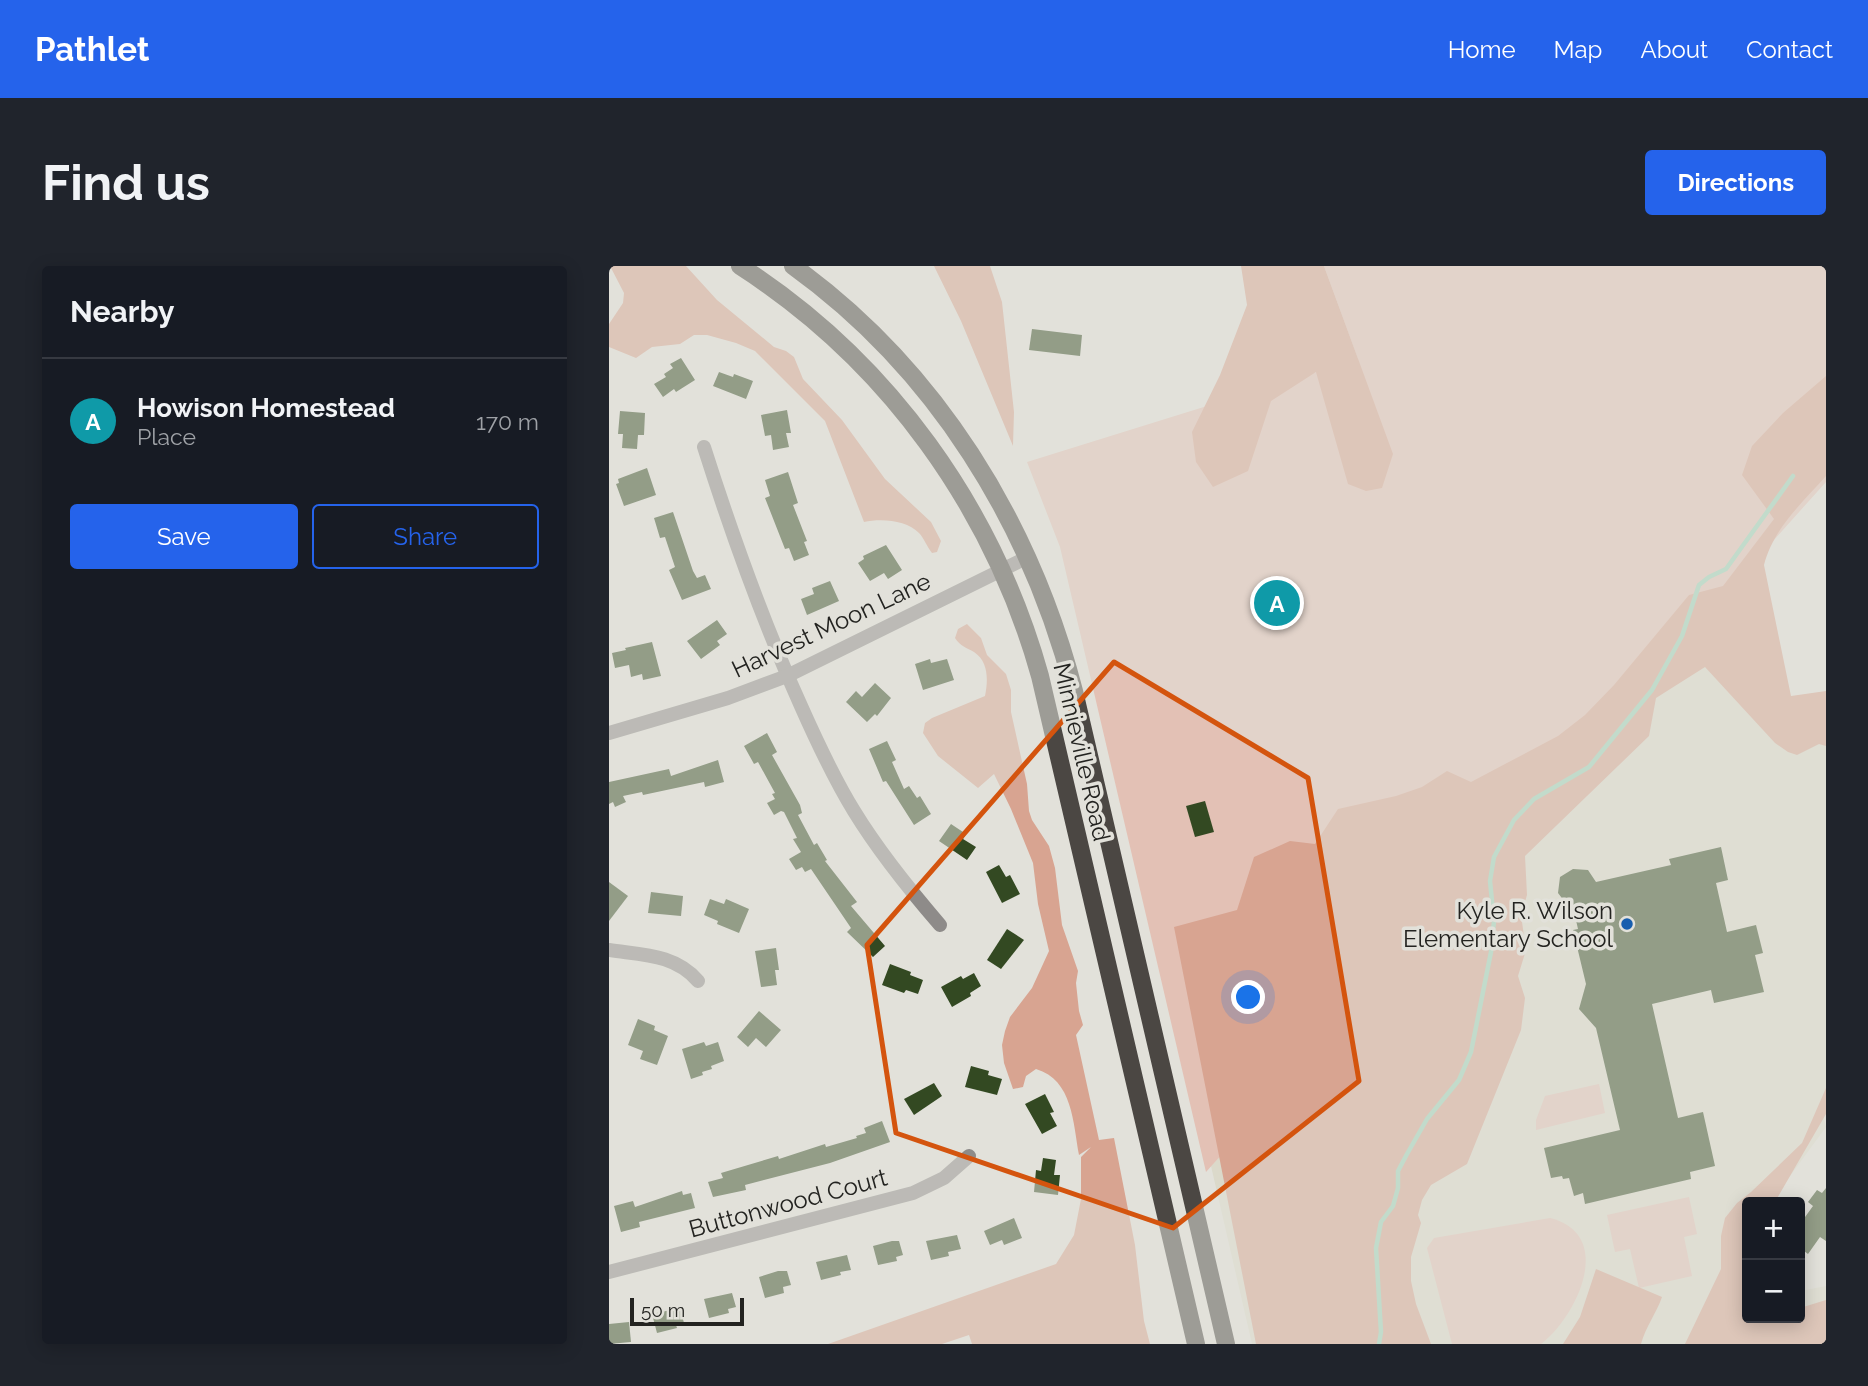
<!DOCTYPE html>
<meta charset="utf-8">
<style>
:root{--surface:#171b24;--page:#20242c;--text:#f1f3f6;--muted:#9ea1a6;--line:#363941;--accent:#2563eb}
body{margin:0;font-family:Raleway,sans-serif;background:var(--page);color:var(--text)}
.controls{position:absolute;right:21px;bottom:21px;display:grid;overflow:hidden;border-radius:7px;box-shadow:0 4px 18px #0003}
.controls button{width:63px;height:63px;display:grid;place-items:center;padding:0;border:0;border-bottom:2px solid var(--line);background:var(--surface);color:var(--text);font:35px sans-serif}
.scale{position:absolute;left:21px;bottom:18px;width:114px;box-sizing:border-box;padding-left:7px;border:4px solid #232320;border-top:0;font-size:19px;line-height:24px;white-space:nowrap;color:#232320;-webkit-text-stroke:5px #e2e1da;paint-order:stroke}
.you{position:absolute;left:640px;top:732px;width:24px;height:24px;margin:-18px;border:5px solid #fff;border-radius:50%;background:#1a73e8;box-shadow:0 0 0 10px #1a73e833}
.badge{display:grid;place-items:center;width:46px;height:46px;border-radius:50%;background:var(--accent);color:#fff;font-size:23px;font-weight:700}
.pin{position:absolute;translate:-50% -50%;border:4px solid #fff;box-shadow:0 2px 7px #0006}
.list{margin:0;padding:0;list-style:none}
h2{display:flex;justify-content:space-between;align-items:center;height:91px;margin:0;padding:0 28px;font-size:30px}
h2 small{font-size:23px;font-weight:400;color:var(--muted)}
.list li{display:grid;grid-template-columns:46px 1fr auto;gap:21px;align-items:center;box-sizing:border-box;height:126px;padding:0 28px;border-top:2px solid var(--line)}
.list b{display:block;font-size:26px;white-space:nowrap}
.list p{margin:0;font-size:23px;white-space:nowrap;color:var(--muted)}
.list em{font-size:23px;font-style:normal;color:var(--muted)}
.actions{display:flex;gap:14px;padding:21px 28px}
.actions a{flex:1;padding:16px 0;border:2px solid var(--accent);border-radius:7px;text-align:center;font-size:24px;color:var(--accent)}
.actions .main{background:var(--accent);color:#fff}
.map{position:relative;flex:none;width:1217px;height:1078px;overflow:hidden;border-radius:7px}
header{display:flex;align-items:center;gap:42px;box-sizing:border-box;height:98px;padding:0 35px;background:var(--accent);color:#fff}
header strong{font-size:33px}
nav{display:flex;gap:38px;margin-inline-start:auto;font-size:24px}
.intro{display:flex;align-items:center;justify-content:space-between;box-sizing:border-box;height:168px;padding:0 42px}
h1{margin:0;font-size:49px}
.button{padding:18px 32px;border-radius:7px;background:var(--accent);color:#fff;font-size:24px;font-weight:700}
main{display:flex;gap:42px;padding:0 42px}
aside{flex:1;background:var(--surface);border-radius:7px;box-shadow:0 4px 18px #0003}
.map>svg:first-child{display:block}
</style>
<header>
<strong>Pathlet</strong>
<nav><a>Home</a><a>Map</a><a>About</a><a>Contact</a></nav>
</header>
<div class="intro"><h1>Find us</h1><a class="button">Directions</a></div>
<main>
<aside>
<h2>Nearby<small></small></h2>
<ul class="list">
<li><span class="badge" style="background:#0f9aa8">A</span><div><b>Howison Homestead</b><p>Place</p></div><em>170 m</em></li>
</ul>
<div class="actions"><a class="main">Save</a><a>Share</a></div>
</aside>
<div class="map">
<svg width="1217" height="1078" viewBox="0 0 1217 1078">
<rect width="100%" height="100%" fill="#e2e1da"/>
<!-- built -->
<path fill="#dbd9ca" d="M1089,360l128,117v363l-3,9 3,12 -55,75h-24v116h53v-27l26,-5v58h-574l-41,-178z"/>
<!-- green -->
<g fill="#e3c1b5">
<path d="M715,0h502v216l-620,690 -146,-625 -33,-85 331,-103z"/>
<path d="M990,818l6,29 -69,17v-10l9,-24z"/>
<path d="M1080,931l8,37 -13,3 8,39 -53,12 -9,-39 -15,3 -8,-37z"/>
<path d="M941,952c66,17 27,98 -9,126h-89l-25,-96 7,-10z"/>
</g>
<!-- forest -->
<g fill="#d8a491">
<path d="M1,0h76l31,34 57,47 12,4 8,6 9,22 39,41 43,59 46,43 10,19 -4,11 -5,1c-5,-6 -8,-15 -13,-20 -12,-13 -38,-15 -55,-11l-39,-101 -70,-70 -19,-8 -29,-8h-13l-14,9 -28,3 -16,11 -27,-11v-23l14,-21 1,-10z"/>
<path d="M325,0h56l12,36 12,110 -1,34 -52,-125z"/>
<path d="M632,0h83l69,188 -11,34 -16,3 -18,-7 -32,-112 -45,29 -23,70 -35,16 -17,-25 -4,-30 28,-57 27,-70z"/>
<path d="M1217,110v100c-24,27 -53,53 -62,89l27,131 35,-5v55l-7,-2 -22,11 -9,-3 -13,-9 -70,-76 -49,31 -7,38 -124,120 2,39 -6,20 5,35 -8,26 7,22 -4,32 -54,134 -36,21 -9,15 -4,15 3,8 -10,34v24l5,23 15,40h-175l-82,-417 63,-17 17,-53 36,-16 25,3 23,-35 58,-13 26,-9 25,-16 24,11 87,-46 27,-21 29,-30 75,-90 34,-9 51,-67 -32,-44 10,-29 31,-33z"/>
<path d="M358,358l14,14 6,17 19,19 5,16v22l16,72 2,27 3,9 17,26 6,22 7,57 16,46 -2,12 3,28 4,14 -7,10 23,105 15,-2 21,107 9,76 6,23h-178l-3,-9 -27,9h-114l228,-80 18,-29 7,-36v-42l10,-10 -12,8c-6,-32 -6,-75 -43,-86l-10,7 -3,11 -10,2 -9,-26 -2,-18 3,-14 5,-14 22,-29 17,-37 -11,-47 -5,-41 -22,-54 -17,-35 -16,14 -40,-32 -15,-23 2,-10 7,-5 53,-22c3,-15 4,-34 -11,-44 -7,-4 -14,-6 -19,-14l3,-9z"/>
<path d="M1217,822v26l-51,88h-28v116h53v-10l26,-8v44h-141l36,-75v-33l4,-18 12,-15 14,-11 51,-49z"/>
<path d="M987,1003l66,28c-6,17 -16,29 -21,47h-78l17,-27z"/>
</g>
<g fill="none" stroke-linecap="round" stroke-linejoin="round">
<!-- stream -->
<path stroke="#9cd3b8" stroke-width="4.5" d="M770,1078l2,-12 -5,-84 5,-26 12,-16 5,-18v-17l9,-17 20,-35 32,-39 12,-28 20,-100 3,-31 -4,-40 4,-24 20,-37 20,-21 55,-32 63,-77 30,-54 17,-51 10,-8 17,-8 67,-93"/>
</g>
<!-- building -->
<g fill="#334922">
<path d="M423,63l50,6 -2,21 -51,-6z"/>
<path d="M72,92l14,22 -19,12 -2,-3 -11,8 -9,-13 12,-7 -2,-3 9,-6 -3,-4z"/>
<path d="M110,106l14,5 1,-3 19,7 -7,18 -33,-13z"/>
<path d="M178,144l4,23h-5l3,14 -16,3 -2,-15 -6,1 -4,-21z"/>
<path d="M11,145l25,2 -1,22h-6l-1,14 -15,-1 1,-14h-5z"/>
<path d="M38,202l9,27 -32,11 -8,-22 3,-1 -1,-4z"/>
<path d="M179,206l10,31 -5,2 14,36 -3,1 5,13 -15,6 -5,-13 -4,1 -20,-51 5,-2 -5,-16z"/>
<path d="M64,246l20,59 4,7 8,-3 6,14 -29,11 -13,-30 6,-3 -10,-30 -5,1 -6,-20z"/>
<path d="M277,279l16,25 -14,9 -4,-6 -14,8 -12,-18 6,-4 -1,-3z"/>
<path d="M221,315l9,20 -32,14 -6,-16 13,-5 -2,-6z"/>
<path d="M108,354l10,14 -10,7 3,4 -19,14 -14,-18z"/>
<path d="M43,376l9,34 -18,4 -1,-6 -11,3 -2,-12 -14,3 -3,-15 14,-3 -1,-2z"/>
<path d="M321,393l1,4 16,-4 7,21 -31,10 -8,-26z"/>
<path d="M266,417l16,15 -14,18 -2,-2 -8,8 -21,-20 10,-11 6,6z"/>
<path d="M158,467l10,19 -5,3 28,50 2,8 -4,2 16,30 3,-2 10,17 -2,1 32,41 -6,4 34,40 -12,11 -26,-25 4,-4 -40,-59 -6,3 -3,-5 -6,3 -7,-11 12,-7 -8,-13 4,-1 -13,-26 -3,-1 -7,4 -7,-12 8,-4 -3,-5 3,-1 -17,-31 -4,2 -10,-18z"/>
<path d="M278,475l9,19 -4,2 12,27 5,-3 8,12 3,-2 11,18 -17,11 -28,-44 -3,1 -14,-33z"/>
<path d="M109,494l6,22 -19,5 -1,-5 -61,13 -1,-3 -19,4 3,6 -11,5 -2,-5 -4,2v-22l60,-13 2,7z"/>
<path d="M596,535l9,31 -19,5 -9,-31z"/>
<path d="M342,558l15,10 -3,5 13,8 -9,13 -28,-19z"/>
<path d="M1112,581l7,33 -12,3 11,49 29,-7 7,28 -8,2 9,37 -50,11 -3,-13 -59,14 26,114 25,-6 12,54 -25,6 1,7 -106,25 -2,-11 -9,3 -5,-18 -6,1 -1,-3 -11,2 -7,-30 76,-18 -24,-102 -17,-19 7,-25 -13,-54 5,-1 -5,-22 -5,-1 -10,-13 2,-16 13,-8 15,1 8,12 75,-17 -2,-6z"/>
<path d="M390,599l7,12 4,-2 10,19 -18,9 -16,-31z"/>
<path d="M0,616l19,14 -19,25z"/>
<path d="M42,626l32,4 -2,20 -33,-3z"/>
<path d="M101,633l14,5 2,-5 23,10 -10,24 -22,-9 1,-3 -14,-6z"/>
<path d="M398,663l17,11 -23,29 -14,-9z"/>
<path d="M167,682l3,22h-4l2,15 -16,2 -6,-36z"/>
<path d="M281,698l21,8 -1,3 13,5 -5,14 -12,-4 -2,3 -22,-8z"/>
<path d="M365,707l7,13 -11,7 1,3 -19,11 -11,-20 20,-11 2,3z"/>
<path d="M150,745l22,19 -15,17 -10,-9 -8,9 -11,-10z"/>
<path d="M29,753l17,7 -1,4 14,6 -11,29 -17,-6 3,-8 -15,-6z"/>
<path d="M95,776l2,4 12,-4 6,19 -13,5 1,3 -10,3 1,3 -12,4 -9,-30z"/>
<path d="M362,800l18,5 -1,4 14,4 -5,16 -32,-8z"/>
<path d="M325,817l8,13 -28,19 -10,-16z"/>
<path d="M436,828l9,18 -4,1 7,13 -15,8 -17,-30z"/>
<path d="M273,855l8,21 -60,21 -85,22 1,5 -33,7 -5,-15 15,-4 -2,-5 57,-17 1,3 46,-15 1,3 31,-9 -1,-2 10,-3 -2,-5z"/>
<path d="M434,892l13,2 -2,15h6l-2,20 -24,-3 2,-22 5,1z"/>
<path d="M1217,922v53l-6,-4 -12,17 -8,-6v-24l13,-18 -5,-4 9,-12 5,3z"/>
<path d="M73,925l1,4 8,-2 4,15 -56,14 1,5 -19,5 -7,-26 19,-5 2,6z"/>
<path d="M405,952l8,20 -18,7 -2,-5 -12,5 -6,-14z"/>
<path d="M348,969l4,14 -13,3 1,4 -18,4 -5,-19z"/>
<path d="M283,975h7l4,14 -7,2 1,4 -19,4 -5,-19z"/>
<path d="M238,989l4,15 -11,2 1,3 -20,5 -5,-18z"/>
<path d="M169,1005h9l4,14 -8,2 1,6 -19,5 -6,-21z"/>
<path d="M123,1027l4,14 -8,2 1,4 -20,5 -5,-19z"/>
<path d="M71,1042l4,15 -8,2 1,3 -20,5 -5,-19z"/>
<path d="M20,1056l2,20 -22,2v-20z"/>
</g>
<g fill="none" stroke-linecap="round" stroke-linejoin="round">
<!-- street -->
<g stroke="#8e8b89" stroke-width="14">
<path d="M95,181c28,88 59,175 97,259 16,36 32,71 53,105 25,41 55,78 86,114"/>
<path d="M0,467l119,-35 59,-22 241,-119"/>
<path d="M0,684c33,5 66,4 89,31"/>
<path d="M0,1006l304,-79 31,-15 25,-22"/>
</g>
<!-- primary -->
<g stroke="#4b4743" stroke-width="18">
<path d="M131,0c148,95 253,242 300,410l156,668"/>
<path d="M184,0c143,103 237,256 281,425l152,653"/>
</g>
</g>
<!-- marked area -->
<path d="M0 0H1217V1078H0ZM505,396l194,116 51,303 -186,147 -277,-95 -29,-188z" fill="#e2e1da" fill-opacity=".55" fill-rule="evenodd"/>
<path fill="none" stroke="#d4540e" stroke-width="5" stroke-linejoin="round" d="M505,396l194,116 51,303 -186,147 -277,-95 -29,-188z"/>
<!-- markers -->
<circle fill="#175eae" stroke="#e2e1da" stroke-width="2.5" cx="1018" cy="658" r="7"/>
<g text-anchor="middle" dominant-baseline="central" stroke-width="7" stroke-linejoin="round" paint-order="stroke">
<!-- street labels -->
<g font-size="24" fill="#232320" stroke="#e2e1da">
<text transform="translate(222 359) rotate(-25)">Harvest Moon Lane</text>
<text transform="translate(473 486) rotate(77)">Minnieville Road</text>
<text transform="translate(179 937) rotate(-15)">Buttonwood Court</text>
</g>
<!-- poi labels -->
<g font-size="24" fill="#232320" stroke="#e2e1da" text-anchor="end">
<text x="1004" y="644">Kyle R. Wilson<tspan x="1004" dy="28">Elementary School</tspan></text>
</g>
</g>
</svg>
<div class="controls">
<button>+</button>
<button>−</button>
</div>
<div class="scale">50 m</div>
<div class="you"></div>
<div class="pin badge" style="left:668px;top:337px;background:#0f9aa8">A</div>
</div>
</main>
